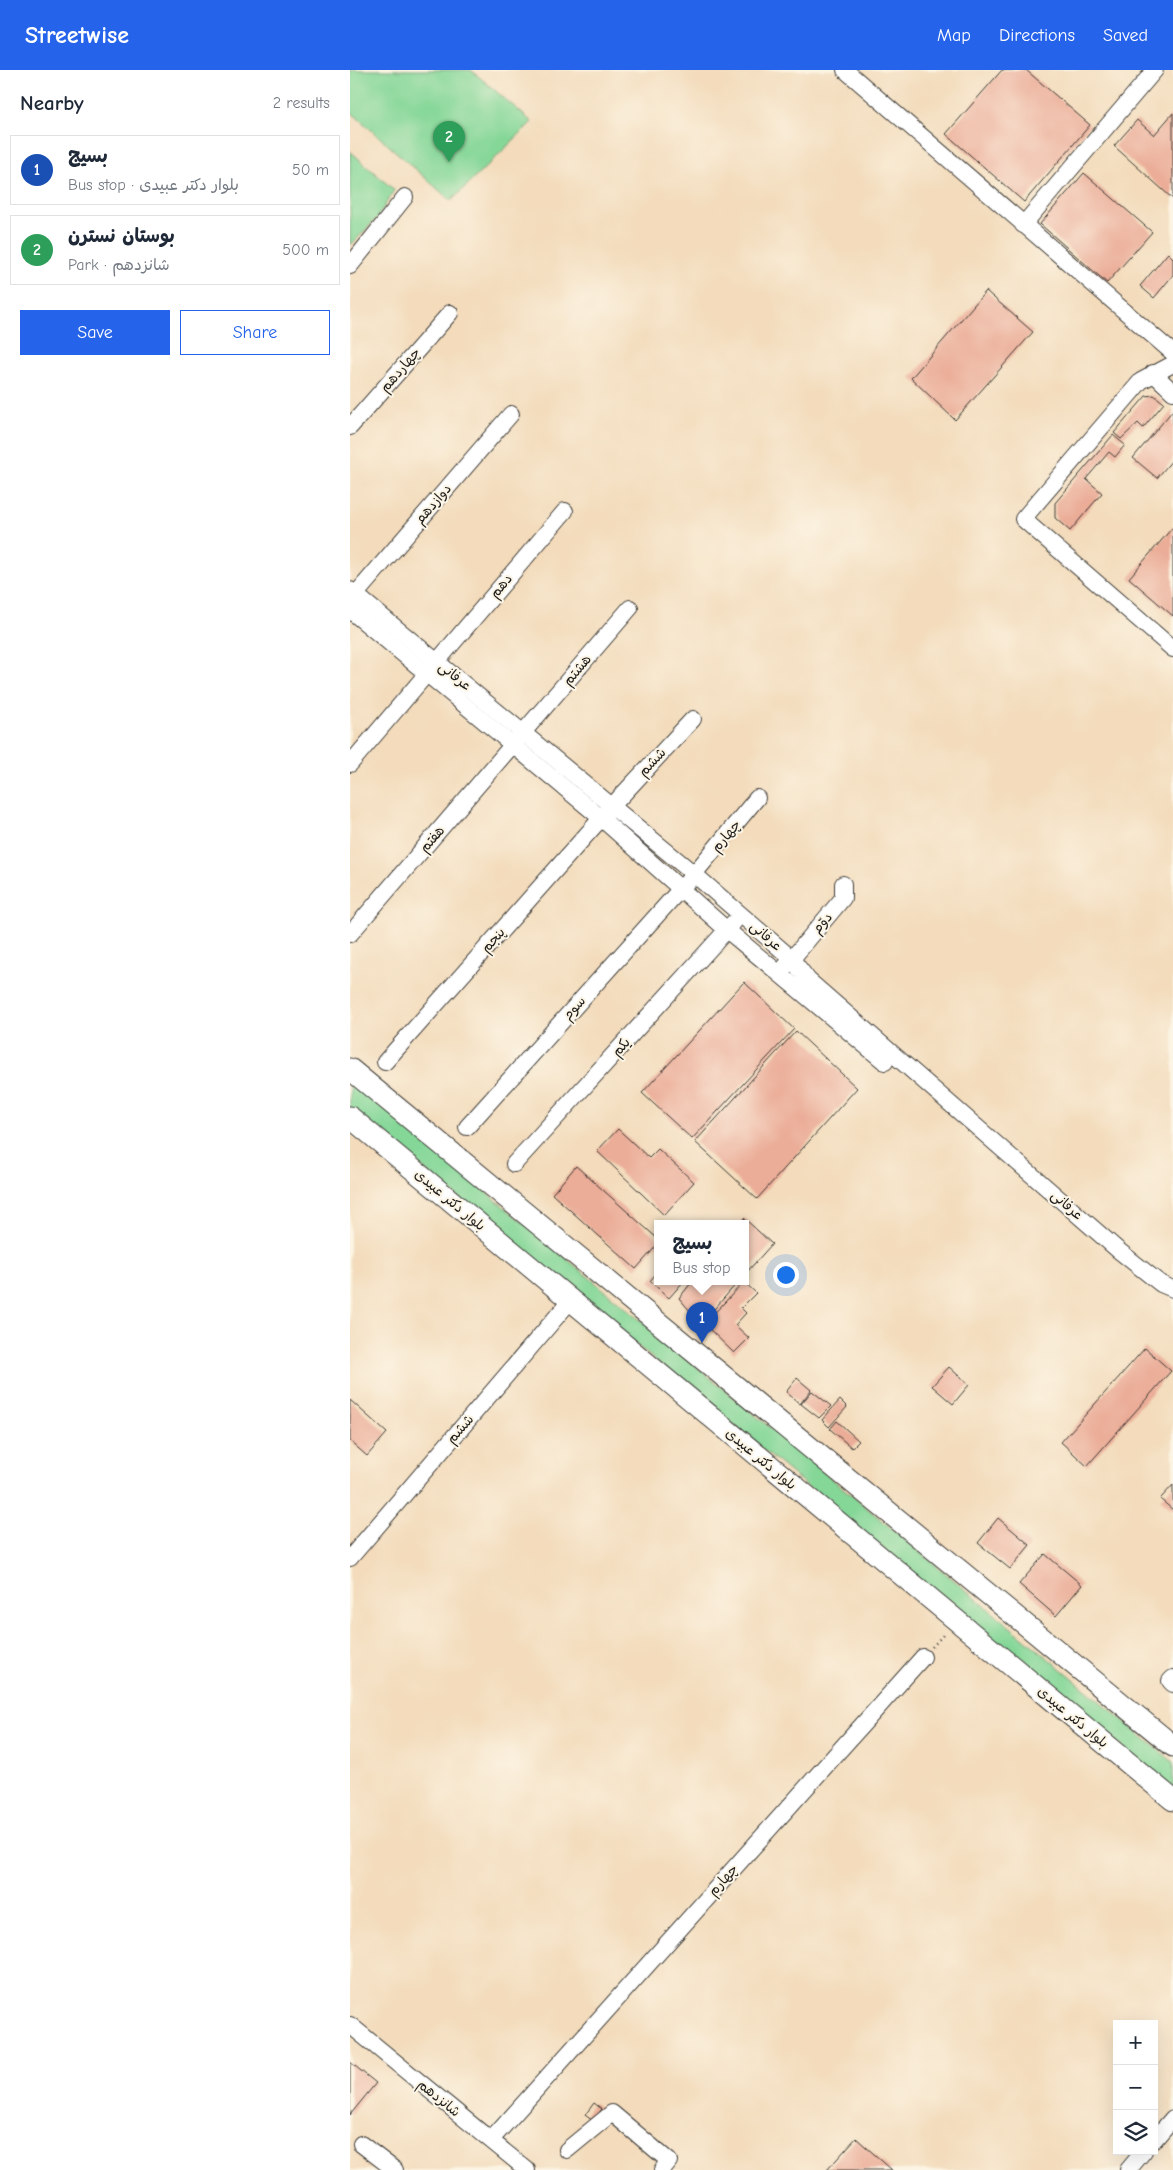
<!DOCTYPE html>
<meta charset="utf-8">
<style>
:root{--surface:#fff;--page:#f6f6f7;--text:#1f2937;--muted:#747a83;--line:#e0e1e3;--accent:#2563eb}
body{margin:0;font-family:"Comic Neue","Playpen Sans Arabic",sans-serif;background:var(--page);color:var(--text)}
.controls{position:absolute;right:15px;bottom:15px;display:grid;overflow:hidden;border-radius:0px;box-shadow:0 5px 20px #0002}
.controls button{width:45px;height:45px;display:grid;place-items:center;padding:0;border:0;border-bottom:1px solid var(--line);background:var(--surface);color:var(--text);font:25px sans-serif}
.you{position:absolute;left:435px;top:1204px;width:18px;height:18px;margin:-12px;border:4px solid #fff;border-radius:50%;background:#1a73e8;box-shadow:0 0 0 8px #1a73e833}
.badge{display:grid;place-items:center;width:32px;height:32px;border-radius:50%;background:var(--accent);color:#fff;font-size:16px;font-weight:700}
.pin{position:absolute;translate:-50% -41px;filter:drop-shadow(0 1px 2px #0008)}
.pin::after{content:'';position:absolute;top:26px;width:18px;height:15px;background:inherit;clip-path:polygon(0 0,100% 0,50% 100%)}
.popup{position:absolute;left:304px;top:1150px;width:95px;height:65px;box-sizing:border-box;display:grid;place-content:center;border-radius:0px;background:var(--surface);filter:drop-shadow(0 1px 4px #0005);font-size:16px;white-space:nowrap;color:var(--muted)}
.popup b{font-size:19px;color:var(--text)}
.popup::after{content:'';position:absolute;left:50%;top:100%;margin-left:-10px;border:10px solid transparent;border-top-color:var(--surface)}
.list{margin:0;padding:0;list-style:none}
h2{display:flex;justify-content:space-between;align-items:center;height:65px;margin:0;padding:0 20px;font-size:21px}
h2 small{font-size:16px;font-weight:400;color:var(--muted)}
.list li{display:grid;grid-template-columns:32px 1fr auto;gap:15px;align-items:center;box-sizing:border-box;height:70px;margin:0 10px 10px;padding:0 10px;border:1px solid var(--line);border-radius:0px}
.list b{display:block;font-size:19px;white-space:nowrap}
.list p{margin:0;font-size:16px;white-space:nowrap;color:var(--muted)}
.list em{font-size:16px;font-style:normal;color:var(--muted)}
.actions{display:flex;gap:10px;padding:15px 20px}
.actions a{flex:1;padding:11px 0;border:1px solid var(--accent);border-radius:0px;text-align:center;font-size:18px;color:var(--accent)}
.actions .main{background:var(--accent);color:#fff}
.icon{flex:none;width:28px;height:28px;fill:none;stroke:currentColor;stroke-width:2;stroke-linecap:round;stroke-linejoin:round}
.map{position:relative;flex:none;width:823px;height:2100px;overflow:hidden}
header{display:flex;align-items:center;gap:30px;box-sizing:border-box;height:70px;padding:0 25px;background:var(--accent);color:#fff}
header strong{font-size:24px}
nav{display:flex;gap:28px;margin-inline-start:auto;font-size:18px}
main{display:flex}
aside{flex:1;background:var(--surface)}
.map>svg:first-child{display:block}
</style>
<header>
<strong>Streetwise</strong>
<nav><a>Map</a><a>Directions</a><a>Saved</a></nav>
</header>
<main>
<aside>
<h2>Nearby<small>2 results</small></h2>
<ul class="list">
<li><span class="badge" style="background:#1a4fb4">1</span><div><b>بسیج</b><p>Bus stop · بلوار دکتر عبیدی</p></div><em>50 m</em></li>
<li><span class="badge" style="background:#2e9e5b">2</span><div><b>بوستان نسترن</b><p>Park · شانزدهم</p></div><em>500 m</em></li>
</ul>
<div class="actions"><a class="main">Save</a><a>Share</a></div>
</aside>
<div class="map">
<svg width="823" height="2100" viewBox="0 0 823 2100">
<rect width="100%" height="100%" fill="#fcf5e5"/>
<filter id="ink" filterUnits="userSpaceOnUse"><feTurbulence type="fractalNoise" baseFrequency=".02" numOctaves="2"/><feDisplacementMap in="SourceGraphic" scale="10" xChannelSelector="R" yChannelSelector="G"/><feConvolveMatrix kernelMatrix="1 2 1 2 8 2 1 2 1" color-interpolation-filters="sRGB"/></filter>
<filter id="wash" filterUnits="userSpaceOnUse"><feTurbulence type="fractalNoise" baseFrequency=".0096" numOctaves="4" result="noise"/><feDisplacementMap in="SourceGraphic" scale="20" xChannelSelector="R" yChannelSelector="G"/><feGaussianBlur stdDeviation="1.12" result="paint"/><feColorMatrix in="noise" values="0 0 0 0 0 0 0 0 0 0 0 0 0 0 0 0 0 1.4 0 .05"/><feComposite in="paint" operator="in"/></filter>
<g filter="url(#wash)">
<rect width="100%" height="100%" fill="#f3dbbb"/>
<!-- green -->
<g fill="#85d798" stroke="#507a5a">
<path d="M0,0h121l61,52 -81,79 -101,-90z"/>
<path d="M0,81l44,39 -16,27 -28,29z"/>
<path d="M0,1009l823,683v27l-823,-681z"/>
</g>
<g id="blocks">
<!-- building -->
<g fill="#ebad98">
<path d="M652,0h24l64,55 -66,77 -78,-68z"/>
<path d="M823,43v86l-59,-53 23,-26 17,15z"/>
<path d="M734,103l68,59 -45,51 -67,-59z"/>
<path d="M818,183l5,5v17l-19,23 -14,-12z"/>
<path d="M636,221l47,41 -78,88 -44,-42z"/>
<path d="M804,325l10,8 -21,25 -5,-5 -17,16 -7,-6 32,-37z"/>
<path d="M823,340v49l-16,19 -24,-20z"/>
<path d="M763,365l12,10 -10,12 -6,-5 -23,27 16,14 -32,38 -15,-13v-15z"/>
<path d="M823,457v89l-44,-38z"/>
<path d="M394,912l50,47 -102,110 -50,-46z"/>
<path d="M446,961l61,57 -100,111 -62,-57z"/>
<path d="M268,1059l31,29 9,-9 36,33 -30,33 -67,-64z"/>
<path d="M226,1096l82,73v5l-22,25 -84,-75z"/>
<path d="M394,1148l28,26 -26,29v-49h-7z"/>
<path d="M308,1201v11h25l-14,16 -19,-17z"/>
<path d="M342,1212h46l-37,42 -22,-26z"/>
<path d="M394,1212l12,11 -15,15 5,5 -11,12 14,13 -15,15 -30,-29z"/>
<path d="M795,1278l26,23 -84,95 -26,-24z"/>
<path d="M599,1297l20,18 -16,19 -21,-18z"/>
<path d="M447,1308l14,12 -11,14 -14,-12z"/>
<path d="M462,1321l19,15 -12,12 -18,-14z"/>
<path d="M0,1330l37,33 -20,23 -17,-15z"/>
<path d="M490,1330l7,7 -18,20 -7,-7z"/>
<path d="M487,1351l22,20 -7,7 -22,-19z"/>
<path d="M823,1415v25l-13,-11z"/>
<path d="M648,1448l32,27 -20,24 -32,-26z"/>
<path d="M695,1484l37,31 -26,31 -37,-32z"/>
<path d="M0,1992l26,21 -26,32z"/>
<path d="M244,2033l8,6 -9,12 -8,-6z"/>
<path d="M506,2068l36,32h-65z"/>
</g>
</g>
</g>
<g filter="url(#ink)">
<use href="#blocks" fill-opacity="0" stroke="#3c3934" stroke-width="1"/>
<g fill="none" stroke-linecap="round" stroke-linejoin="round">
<!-- minor casing -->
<g stroke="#3c3934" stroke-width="18">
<g id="minor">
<path d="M495,0l328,283"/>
<path d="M673,155l132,-155"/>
<path d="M0,196l55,-69"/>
<path d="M823,294l-32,17 -118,138 150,130"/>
<path d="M803,303l20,19"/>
<path d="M0,357l100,-114"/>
<path d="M0,520l344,284 97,84 17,22 310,270 43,34 12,5"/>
<path d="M0,531l161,-187"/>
<path d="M0,540l251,208 126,112 158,132"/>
<path d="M0,694l215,-253"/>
<path d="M0,864l280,-326"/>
<path d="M435,897l58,-69v-14"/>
<path d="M35,992l227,-256 81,-87"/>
<path d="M117,1057l227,-253 63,-76"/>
<path d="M164,1094l220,-242"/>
<path d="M0,1488l220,-257"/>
<path d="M823,1608l-3,3 3,3"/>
<path d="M0,1955l177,145"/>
<path d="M141,2070l432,-483"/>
<path d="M804,2070l19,-22"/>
<path d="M11,2074l34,26"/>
<path d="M217,2080l45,-37 57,48 -7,9"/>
<path d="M778,2100l16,-19"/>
</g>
</g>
<!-- major casing -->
<g stroke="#3c3934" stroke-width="23">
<g id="major">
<path d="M0,999l823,677"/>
<path d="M0,1047l823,683"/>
</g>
</g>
<!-- path -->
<path stroke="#3c3934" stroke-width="2.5" stroke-dasharray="1 4" stroke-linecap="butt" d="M582,1577l12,-13"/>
<!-- minor -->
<use href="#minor" stroke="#fff" stroke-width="16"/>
<!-- major -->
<use href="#major" stroke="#fff" stroke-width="21"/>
</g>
</g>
<g text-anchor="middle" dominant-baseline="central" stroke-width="4" stroke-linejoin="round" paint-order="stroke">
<!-- street labels -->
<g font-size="14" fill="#1c1c1c" stroke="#fcf5e5">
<text transform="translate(50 300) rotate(-49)">چهاردهم</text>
<text transform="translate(83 434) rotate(-49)">دوازدهم</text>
<text transform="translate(151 516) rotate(-50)">دهم</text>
<text transform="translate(227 600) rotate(-50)">هشتم</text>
<text transform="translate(105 606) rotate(39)">عرفانی</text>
<text transform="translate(302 692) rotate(-47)">ششم</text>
<text transform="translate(376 766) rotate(-50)">چهارم</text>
<text transform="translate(82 769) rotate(-49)">هفتم</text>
<text transform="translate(472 853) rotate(-49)">دوّم</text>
<text transform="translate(416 866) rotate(41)">عرفانی</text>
<text transform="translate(143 870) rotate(-48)">پنجم</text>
<text transform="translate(224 938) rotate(-48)">سوم</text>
<text transform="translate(271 977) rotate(-48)">یکم</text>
<text transform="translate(100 1130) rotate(40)">بلوار دکتر عبیدی</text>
<text transform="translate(717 1135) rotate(41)">عرفانی</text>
<text transform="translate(110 1359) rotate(-49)">ششم</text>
<text transform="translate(411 1389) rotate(40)">بلوار دکتر عبیدی</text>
<text transform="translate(723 1647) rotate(40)">بلوار دکتر عبیدی</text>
<text transform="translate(373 1810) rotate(-48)">چهارم</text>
<text transform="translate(89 2028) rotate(39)">شانزدهم</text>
</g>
</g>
</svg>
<div class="controls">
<button>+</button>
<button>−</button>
<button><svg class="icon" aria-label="layers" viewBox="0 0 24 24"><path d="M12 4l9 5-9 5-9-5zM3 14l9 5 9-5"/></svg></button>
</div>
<div class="you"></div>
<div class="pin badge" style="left:352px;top:1273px;background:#1a4fb4">1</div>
<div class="popup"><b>بسیج</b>Bus stop</div>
<div class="pin badge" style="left:99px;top:92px;background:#2e9e5b">2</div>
</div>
</main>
